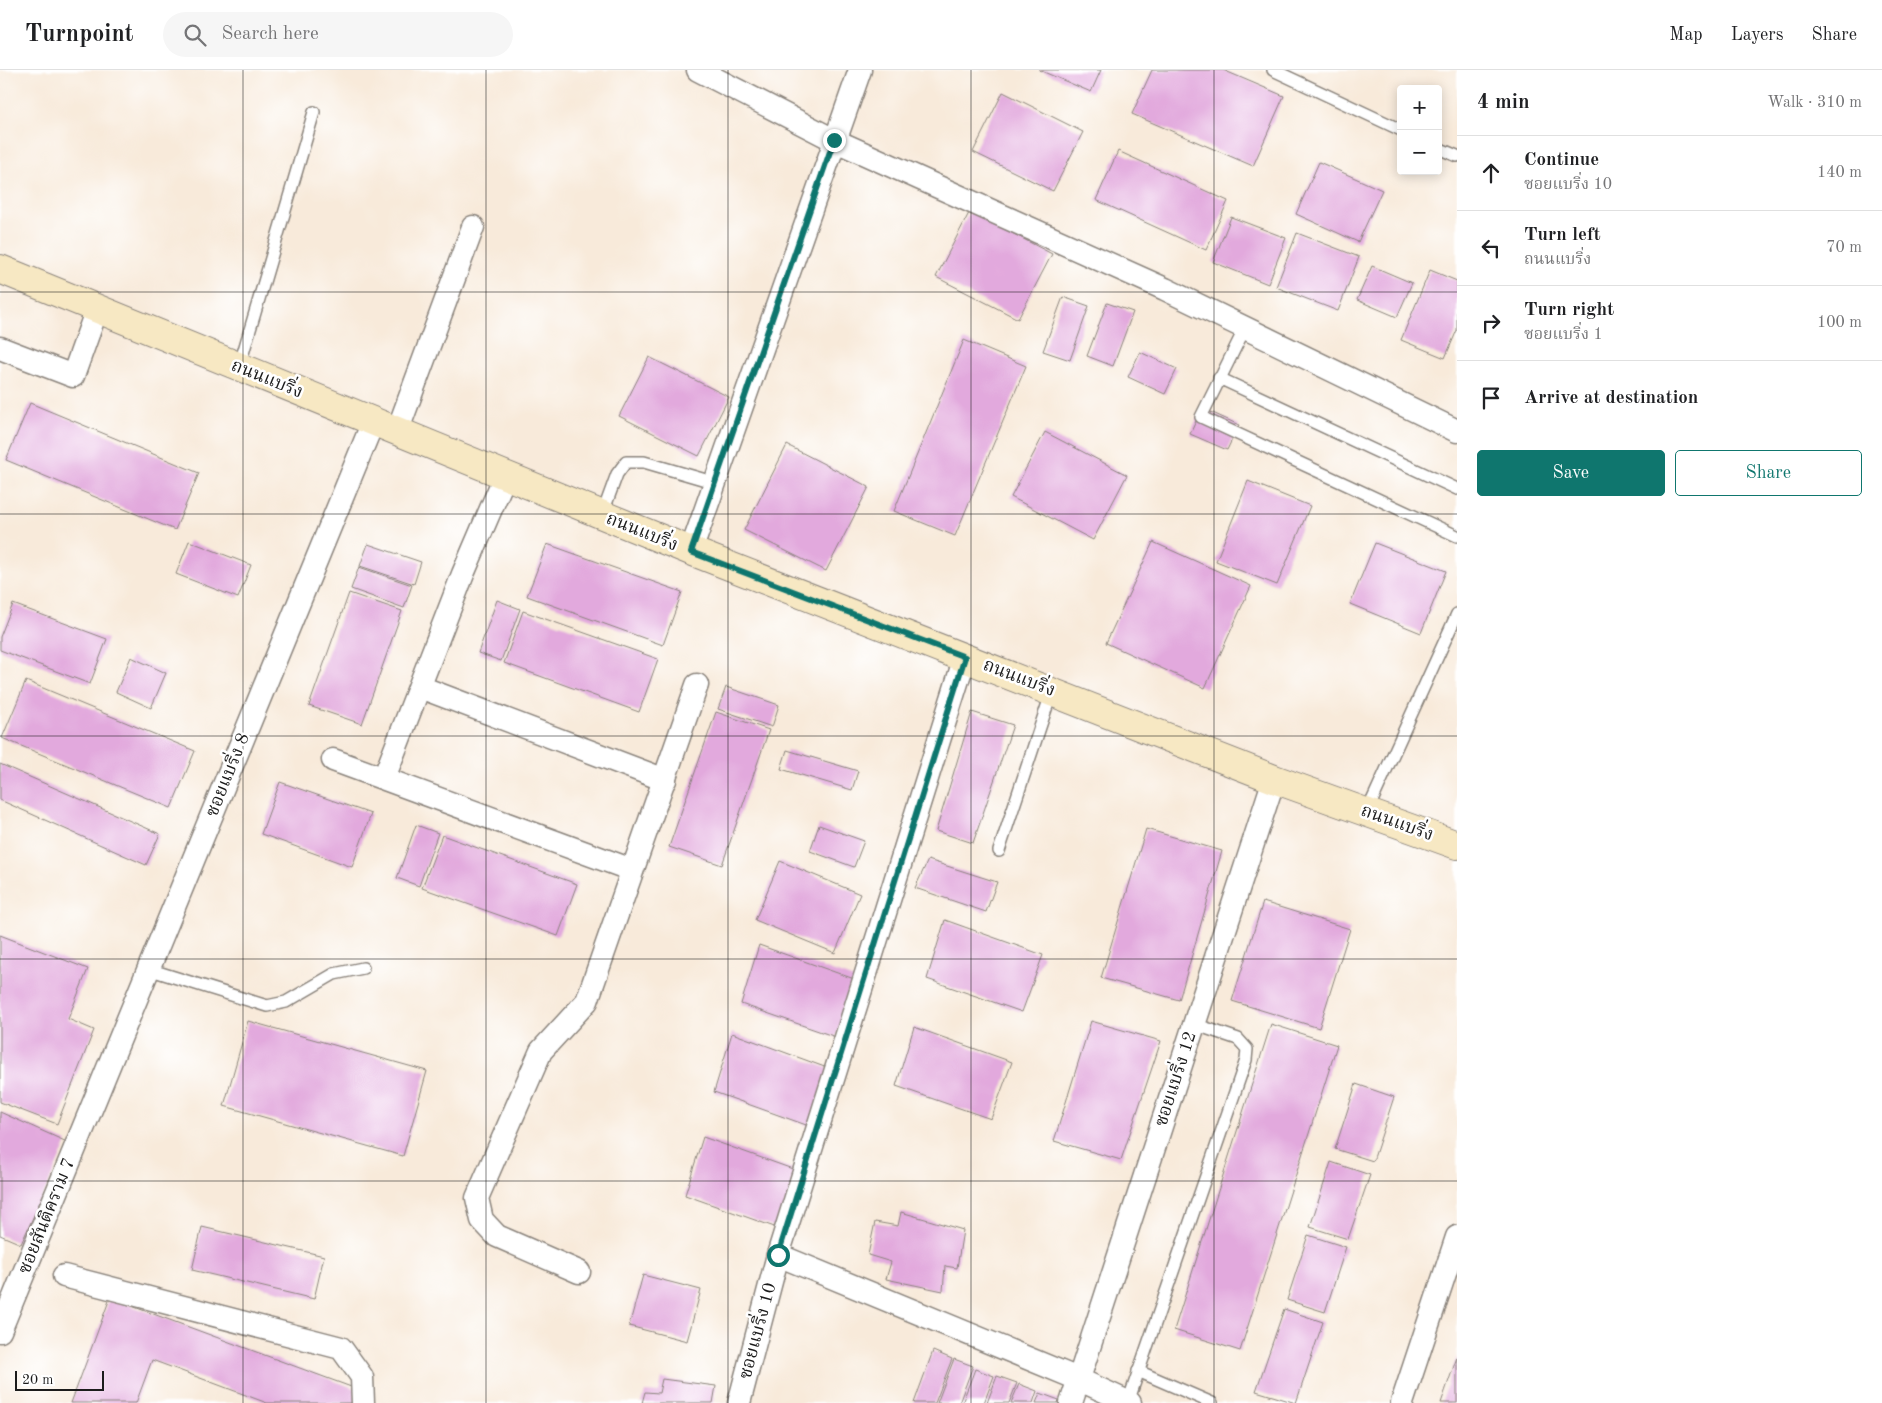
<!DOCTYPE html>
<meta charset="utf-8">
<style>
:root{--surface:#fff;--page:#f6f6f6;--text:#202124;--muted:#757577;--line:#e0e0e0;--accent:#0f766e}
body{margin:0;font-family:"Old Standard TT","Noto Serif Thai",serif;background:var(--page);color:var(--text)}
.controls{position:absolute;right:15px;top:15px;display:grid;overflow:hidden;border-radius:5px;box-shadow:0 2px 12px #0003}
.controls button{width:45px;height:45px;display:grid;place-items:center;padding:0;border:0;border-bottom:1px solid var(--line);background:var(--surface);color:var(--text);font:25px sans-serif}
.scale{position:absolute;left:15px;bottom:12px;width:89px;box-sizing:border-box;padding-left:5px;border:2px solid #1c1c1c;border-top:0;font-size:14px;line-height:18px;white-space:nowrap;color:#1c1c1c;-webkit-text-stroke:4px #fff;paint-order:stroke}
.stop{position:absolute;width:15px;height:15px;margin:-11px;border:4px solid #0f766e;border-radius:50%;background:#fff}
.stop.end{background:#0f766e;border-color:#fff;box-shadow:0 1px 5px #0008}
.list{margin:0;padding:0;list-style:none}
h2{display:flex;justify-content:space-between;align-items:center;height:65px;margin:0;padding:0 20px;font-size:21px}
h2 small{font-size:16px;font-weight:400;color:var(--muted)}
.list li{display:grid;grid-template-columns:32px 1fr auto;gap:15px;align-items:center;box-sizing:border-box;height:75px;padding:0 20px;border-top:1px solid var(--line)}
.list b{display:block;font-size:19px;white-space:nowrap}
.list p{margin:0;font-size:16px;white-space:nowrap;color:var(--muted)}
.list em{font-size:16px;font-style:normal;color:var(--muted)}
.actions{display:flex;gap:10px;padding:15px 20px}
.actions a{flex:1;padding:11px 0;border:1px solid var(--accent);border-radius:5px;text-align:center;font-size:18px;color:var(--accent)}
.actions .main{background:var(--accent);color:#fff}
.icon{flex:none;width:28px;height:28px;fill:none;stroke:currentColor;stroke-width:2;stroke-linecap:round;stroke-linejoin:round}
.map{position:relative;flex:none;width:1457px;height:1333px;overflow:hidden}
header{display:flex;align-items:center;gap:30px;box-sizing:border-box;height:70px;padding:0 25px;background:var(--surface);border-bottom:1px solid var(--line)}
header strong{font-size:24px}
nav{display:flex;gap:28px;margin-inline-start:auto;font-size:18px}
.search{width:350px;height:45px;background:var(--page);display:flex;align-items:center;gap:12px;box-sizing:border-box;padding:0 18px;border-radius:28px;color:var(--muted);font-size:19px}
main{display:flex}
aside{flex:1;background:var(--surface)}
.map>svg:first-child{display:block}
</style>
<header>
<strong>Turnpoint</strong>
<div class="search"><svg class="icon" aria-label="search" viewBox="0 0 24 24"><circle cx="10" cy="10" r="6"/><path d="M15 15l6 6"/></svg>Search here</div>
<nav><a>Map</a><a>Layers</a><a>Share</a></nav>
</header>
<main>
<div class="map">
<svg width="1457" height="1333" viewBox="0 0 1457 1333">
<rect width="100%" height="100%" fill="#fff"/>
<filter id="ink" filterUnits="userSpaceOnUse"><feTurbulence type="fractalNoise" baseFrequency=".02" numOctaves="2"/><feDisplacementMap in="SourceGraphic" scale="10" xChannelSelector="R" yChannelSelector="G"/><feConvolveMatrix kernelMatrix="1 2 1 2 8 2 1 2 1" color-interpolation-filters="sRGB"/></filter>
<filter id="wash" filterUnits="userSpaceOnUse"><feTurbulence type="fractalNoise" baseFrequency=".0096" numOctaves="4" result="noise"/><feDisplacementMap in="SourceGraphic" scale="20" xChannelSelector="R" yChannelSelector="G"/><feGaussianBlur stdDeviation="1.12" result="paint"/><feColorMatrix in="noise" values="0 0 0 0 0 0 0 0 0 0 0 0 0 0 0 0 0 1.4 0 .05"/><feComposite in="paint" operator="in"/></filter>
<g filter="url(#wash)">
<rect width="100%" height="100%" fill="#f8eada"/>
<g id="blocks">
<!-- building -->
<g fill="#e2a9dd">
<path d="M1039,0h62l-10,22z"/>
<path d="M1152,0h71l61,26 -31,70 -121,-52z"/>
<path d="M1003,22l80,40 -30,59 -80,-39z"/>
<path d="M1118,81l110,50 -22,49 -110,-50z"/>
<path d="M1319,92l63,28 -24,52 -62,-28z"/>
<path d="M970,141l82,43 -34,65 -82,-42z"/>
<path d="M1231,147l55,21 -18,46 -55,-22z"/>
<path d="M1297,163l62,24 -21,54 -62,-24z"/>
<path d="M1372,196l40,17 -15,34 -40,-17z"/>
<path d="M1430,200l27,11v49l-12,28 -44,-18z"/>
<path d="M1063,227l26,9 -19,54 -27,-9z"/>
<path d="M1107,233l26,9 -20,54 -26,-10z"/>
<path d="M964,270l62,26 -71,170 -61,-25z"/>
<path d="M1140,282l37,17 -12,25 -37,-17z"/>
<path d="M649,287l80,40 -30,59 -80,-40z"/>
<path d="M30,333l169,70 -24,57 -169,-70z"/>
<path d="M1202,338l37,17 -12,25 -37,-16z"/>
<path d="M1045,362l82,43 -34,65 -82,-43z"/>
<path d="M787,375l82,42 -43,84 -82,-41z"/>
<path d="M1248,411l62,25 -33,79 -61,-24z"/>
<path d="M189,471l62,24 -13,33 -62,-24z"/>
<path d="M1153,472l98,44 -46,102 -99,-45z"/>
<path d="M1375,473l71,28 -25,62 -71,-29z"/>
<path d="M368,474l53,18 -7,22 -54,-18z"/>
<path d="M547,474l135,48 -19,53 -136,-49z"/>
<path d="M359,497l53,18 -8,23 -53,-19z"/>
<path d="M349,523l53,18 -40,113 -53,-18z"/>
<path d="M497,530l23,9 -19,52 -23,-8z"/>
<path d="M13,534l94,35 -17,45 -90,-34v-13z"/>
<path d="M523,541l135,48 -19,53 -135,-49z"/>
<path d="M131,587l35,16 -15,35 -35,-16z"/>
<path d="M26,611l169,70 -24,57 -169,-70z"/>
<path d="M726,617l53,18 -7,22 -54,-18z"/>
<path d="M716,642l53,18 -47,135 -53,-18z"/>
<path d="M972,642l41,13 -40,118 -37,-12z"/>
<path d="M787,680l71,21 -6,19 -71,-21z"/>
<path d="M0,694l160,70 -14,31 -146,-65z"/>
<path d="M280,712l91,32 -19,53 -91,-33z"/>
<path d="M416,755l22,8 -19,53 -22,-8z"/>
<path d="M819,755l45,16 -10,26 -44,-16z"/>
<path d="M1146,759l76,22 -43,149 -78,-22z"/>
<path d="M442,765l135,49 -19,52 -136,-48z"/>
<path d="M928,790l69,22 -11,30 -71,-24z"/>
<path d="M780,791l80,33 -25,59 -80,-33z"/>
<path d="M1263,832l87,27 -31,99 -87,-27z"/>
<path d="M945,850l98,35 -21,57 -95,-33z"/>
<path d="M0,865l88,34 -20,50 26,11 -37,94 -57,-22z"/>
<path d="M759,875l98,35 -21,57 -95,-33z"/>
<path d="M248,951l179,50 -24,85 -179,-50z"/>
<path d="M1091,951l70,20 -40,119 -67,-19z"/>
<path d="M1271,954l66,21 -97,306 -66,-21z"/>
<path d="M914,957l98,35 -21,57 -95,-33z"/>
<path d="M732,963l98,36 -21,57 -95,-34z"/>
<path d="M1356,1014l38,13 -21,64 -38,-12z"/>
<path d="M0,1042l67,30 -46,102 -21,-9z"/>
<path d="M703,1067l98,35 -21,57 -95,-34z"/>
<path d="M1331,1092l39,13 -22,64 -38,-12z"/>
<path d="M901,1142l62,18 -6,38 -12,-2 -2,25 -57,-12 5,-17 -23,-7 7,-33 23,4z"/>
<path d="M202,1157l122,29 -10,43 -122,-29z"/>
<path d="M1308,1165l38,12 -21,65 -38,-12z"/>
<path d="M643,1205l58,15 -14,51 -58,-15z"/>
<path d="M110,1228l252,93 -5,12h-90l-115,-43 -16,43h-65z"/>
<path d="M1284,1239l39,13 -27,81 -40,-12z"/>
<path d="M933,1281l19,8 -17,44h-21z"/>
<path d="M1457,1287v46h-16z"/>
<path d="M954,1289l19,7 -14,37h-22z"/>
<path d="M975,1299l19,7 -10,27h-22z"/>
<path d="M997,1306l20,7 -8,20h-22z"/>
<path d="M662,1309l54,7 -3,17h-71l3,-11 14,1z"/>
<path d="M1019,1314l18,7 -4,12h-22z"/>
<path d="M1040,1323l19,7 -1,3h-22z"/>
</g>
</g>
</g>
<g filter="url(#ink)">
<use href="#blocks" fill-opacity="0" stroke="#8a837b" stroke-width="1"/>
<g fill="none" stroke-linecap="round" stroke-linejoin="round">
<!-- service casing -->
<g stroke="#8a837b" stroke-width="14">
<g id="service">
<path d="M1273,0l128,60"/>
<path d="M1438,78l19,8"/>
<path d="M1245,258l-44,89 256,119"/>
<path d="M239,297l75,-255"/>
<path d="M1219,308l238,111"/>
<path d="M602,445l15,-41 9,-12h18l72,21"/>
<path d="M1367,742l90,-198"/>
<path d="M999,781l53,-160"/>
<path d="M148,899l119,37 19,-4 48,-28 29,-6"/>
<path d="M1138,1301l74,32"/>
<path d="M1128,1332l118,-342 1,-11 -9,-10 -44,-15"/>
</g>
</g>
<!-- minor casing -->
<g stroke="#8a837b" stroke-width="25">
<g id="minor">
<path d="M698,0l136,70 331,149 292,142"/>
<path d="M0,278l73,28 24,-67"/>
<path d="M397,362l76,-205"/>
<path d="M691,481l169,-481"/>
<path d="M420,617l245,93"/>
<path d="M333,690l299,110"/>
<path d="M384,708l79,-204 42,-98"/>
<path d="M778,1185l300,124 52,24"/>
<path d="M579,1202l-82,-36 -15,-16 -5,-22 64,-147 46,-50 110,-316"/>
<path d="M64,1206l277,72 21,29 1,26"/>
<path d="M0,1261l373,-909"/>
<path d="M739,1333l39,-148 187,-598"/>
<path d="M1071,1333l203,-624"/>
<path d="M1402,1333l55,-166"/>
</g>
</g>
<!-- secondary casing -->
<g stroke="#8a837b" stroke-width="30">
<path id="secondary" d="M0,199l691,282 583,228 183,66"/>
</g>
<!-- service -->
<use href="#service" stroke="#fff" stroke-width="11"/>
<!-- minor -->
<use href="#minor" stroke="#fff" stroke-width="22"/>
<!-- secondary -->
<use href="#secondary" stroke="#f7e8c3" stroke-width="28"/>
</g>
</g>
<g fill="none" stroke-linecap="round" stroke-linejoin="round" filter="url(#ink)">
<!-- route -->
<path stroke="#0f766e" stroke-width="6" d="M778,1185l187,-598 -274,-105 143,-412"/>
</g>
<!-- grid -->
<path fill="none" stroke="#1c1c1c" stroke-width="1" stroke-opacity="0.55" d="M243,0v1333M486,0v1333M728,0v1333M971,0v1333M1214,0v1333M0,222h1457M0,444h1457M0,666h1457M0,889h1457M0,1111h1457"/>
<g text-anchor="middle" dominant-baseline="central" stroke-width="5" stroke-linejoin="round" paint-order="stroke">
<!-- street labels -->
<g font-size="18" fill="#1c1c1c" stroke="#fff">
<text transform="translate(267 309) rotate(22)">ถนนแบริ่ง</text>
<text transform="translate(642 462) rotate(22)">ถนนแบริ่ง</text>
<text transform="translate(1019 608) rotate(21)">ถนนแบริ่ง</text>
<text transform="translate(228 705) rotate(-68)">ซอยแบริ่ง 8</text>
<text transform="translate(1397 753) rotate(20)">ถนนแบริ่ง</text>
<text transform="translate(1176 1009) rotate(-72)">ซอยแบริ่ง 12</text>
<text transform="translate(47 1146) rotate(-68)">ซอยสันติคราม 7</text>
<text transform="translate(758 1261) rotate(-75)">ซอยแบริ่ง 10</text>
</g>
</g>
</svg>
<div class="controls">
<button>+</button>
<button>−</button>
</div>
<div class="scale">20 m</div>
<div class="stop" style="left:778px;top:1185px"></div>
<div class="stop end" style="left:834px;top:70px"></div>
</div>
<aside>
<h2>4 min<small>Walk · 310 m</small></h2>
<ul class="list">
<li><svg class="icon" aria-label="ahead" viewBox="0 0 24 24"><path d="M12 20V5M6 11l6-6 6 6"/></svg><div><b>Continue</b><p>ซอยแบริ่ง 10</p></div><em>140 m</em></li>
<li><svg class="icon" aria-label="left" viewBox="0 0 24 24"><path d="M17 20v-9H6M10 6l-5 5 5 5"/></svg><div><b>Turn left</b><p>ถนนแบริ่ง</p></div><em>70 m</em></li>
<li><svg class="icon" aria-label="right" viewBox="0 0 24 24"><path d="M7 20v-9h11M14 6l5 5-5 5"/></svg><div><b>Turn right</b><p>ซอยแบริ่ง 1</p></div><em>100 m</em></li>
<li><svg class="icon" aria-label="arrive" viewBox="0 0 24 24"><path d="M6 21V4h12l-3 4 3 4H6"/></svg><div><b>Arrive at destination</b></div></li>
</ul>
<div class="actions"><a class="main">Save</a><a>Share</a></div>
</aside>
</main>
